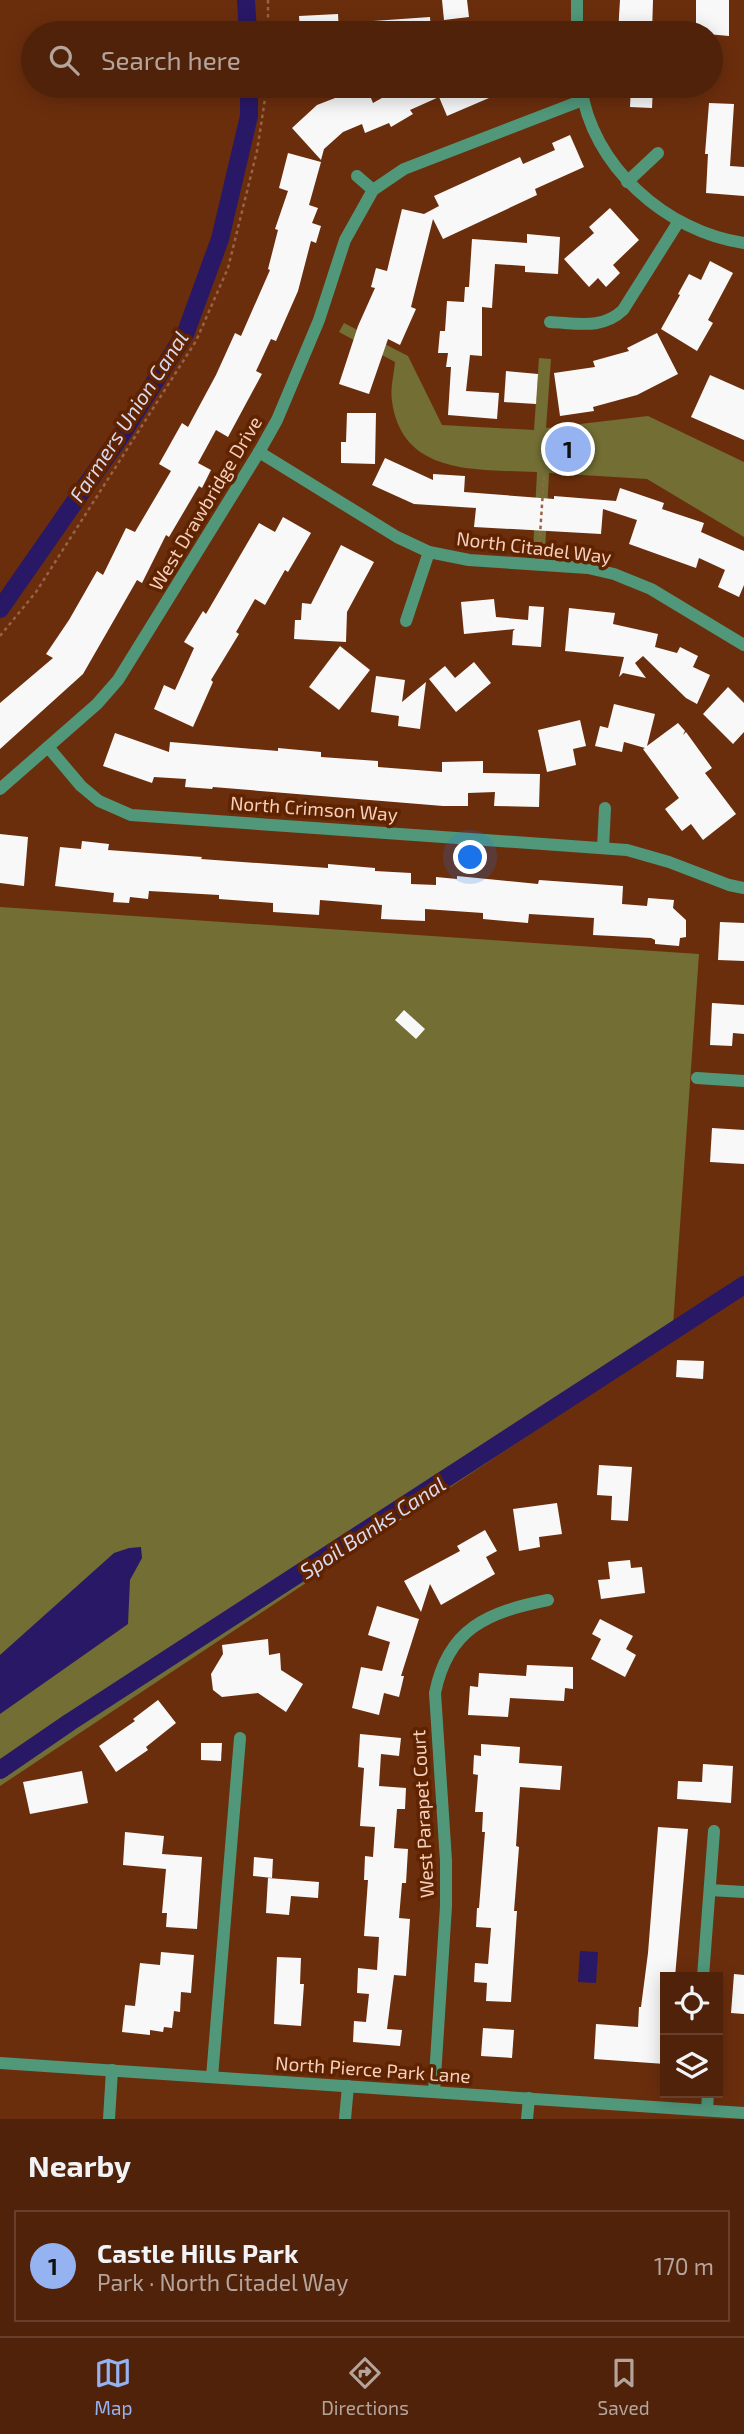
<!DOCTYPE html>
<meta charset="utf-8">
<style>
:root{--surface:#50220a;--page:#562a13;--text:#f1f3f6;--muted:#b4a49c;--line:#673f2b;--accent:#95b2f1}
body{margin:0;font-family:"Exo 2",sans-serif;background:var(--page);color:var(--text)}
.controls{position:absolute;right:21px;bottom:21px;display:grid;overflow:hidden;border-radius:0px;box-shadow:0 4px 18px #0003}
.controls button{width:63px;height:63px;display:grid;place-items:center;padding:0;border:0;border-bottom:2px solid var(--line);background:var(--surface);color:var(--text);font:35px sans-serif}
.you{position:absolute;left:471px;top:858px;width:24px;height:24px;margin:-18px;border:5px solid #fff;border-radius:50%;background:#1a73e8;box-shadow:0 0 0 10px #1a73e833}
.badge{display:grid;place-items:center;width:46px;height:46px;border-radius:50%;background:var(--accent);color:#111;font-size:23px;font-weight:700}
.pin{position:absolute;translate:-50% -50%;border:4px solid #fff;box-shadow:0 2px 7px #0006}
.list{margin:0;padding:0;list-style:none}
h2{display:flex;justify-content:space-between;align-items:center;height:91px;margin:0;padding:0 28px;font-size:30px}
h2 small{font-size:23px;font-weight:400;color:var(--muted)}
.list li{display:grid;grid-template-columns:46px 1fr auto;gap:21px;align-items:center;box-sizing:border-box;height:112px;margin:0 14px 14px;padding:0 14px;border:2px solid var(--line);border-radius:0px}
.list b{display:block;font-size:26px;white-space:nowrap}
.list p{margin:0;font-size:23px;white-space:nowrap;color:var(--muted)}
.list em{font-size:23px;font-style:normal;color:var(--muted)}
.icon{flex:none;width:38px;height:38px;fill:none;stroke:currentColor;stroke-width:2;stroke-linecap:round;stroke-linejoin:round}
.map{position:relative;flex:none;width:744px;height:2119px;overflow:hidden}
.search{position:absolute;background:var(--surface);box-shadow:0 4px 18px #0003;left:21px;right:21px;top:21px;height:77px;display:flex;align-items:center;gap:18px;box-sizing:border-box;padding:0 24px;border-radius:38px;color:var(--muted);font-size:26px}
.sheet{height:217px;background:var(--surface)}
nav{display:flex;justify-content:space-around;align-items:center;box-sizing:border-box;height:98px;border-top:2px solid var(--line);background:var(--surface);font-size:19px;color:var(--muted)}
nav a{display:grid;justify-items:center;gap:4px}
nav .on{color:var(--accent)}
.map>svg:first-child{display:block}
</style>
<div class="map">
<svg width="744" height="2119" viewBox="0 0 744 2119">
<rect width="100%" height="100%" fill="#6b2e0d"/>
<!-- green -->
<g fill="#726e34">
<path d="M344,323l64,33 34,69 92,5 5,-72 12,1 -5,69 102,-12 96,46v75l-97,-58 -98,-6 -4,79 -12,-1 4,-79c-58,-3 -135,5 -145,-71 -2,-12 2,-27 3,-39l-56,-30z"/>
<path d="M0,907l699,47 -27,386 -672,446z"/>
</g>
<!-- water -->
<g fill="#291866">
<path d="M141,1547l1,11 -12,22 -2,44 -128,90v-59l114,-102 15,-5z"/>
<path d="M580,1951l18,1 -2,31 -18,-1z"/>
</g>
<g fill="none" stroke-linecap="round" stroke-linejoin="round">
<!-- canal -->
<g stroke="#291866" stroke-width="18">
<path d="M246,0l2,33"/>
<path d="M0,609l124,-178 62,-99 34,-93 29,-123v-30"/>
<path d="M0,1770l70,-48 674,-437"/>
</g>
</g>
<!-- building -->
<g fill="#f8f8f8">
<path d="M442,0h25l2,17 -25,3z"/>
<path d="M620,0h33l-1,33h-34z"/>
<path d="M696,0h33v36l-33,-3z"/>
<path d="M338,14l1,19h-39l-1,-17z"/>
<path d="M430,17l1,16h-57l-1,-12z"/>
<path d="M366,86l7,17 30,-17h81l5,12 -42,18 -8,-19 -29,13 3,4 -22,13 -2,-4 -24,10 -3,-9 -19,8 -19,17 -3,11 -29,-32 25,-23z"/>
<path d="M631,86h22l-1,22 -22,-1z"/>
<path d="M709,103l25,1 -4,62 14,1v29l-38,-3 2,-39h-3z"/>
<path d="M570,135l14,32 -49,22 2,6 -94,44 -10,-20 -22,88 5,2 -16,36 -12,-6 -19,55 -30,-10 19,-58 17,-38 -4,-1 5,-19 11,3 15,-62 22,5 15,-8 -5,-10 86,-39 3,7 32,-14 -3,-7z"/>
<path d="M288,153l33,9 -12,43 9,3 -6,15 9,3 -5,17 -5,-2 -13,50 -22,50 -5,-2 -15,32 6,3 -34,63 -12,-7 -18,33 13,7 -9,18 -3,-2 -30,51 -3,-2 -24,48 -5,-3 -54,94 -83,75v-46l53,-45 -7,-4 23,-34 28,-49 6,4 23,-47 9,4 36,-61 -12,-7 23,-41 6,4 28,-52 19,-42 6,3 29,-66 -2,-1 10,-39 -3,-1 13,-38 -9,-3z"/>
<path d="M610,208l29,32 -26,25 7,8 -14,14 -8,-9 -9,9 -25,-28 30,-26 -5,-6z"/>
<path d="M527,234l33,3 -2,37 -33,-2v-6l-30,-2 -3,44 -10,-1v49l-12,-1 -4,36 33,2 -2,26 -49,-4 3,-48h-5l2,-14h-10l2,-22h5l2,-30 17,1 1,-15h4l3,-48 55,4z"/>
<path d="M710,261l23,12 -25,47 5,3 -16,28 -36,-22 19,-34 -2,-1 11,-20 12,6z"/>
<path d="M657,333l21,41 -41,21 -44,12 1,4 -34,5 -6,-43 41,-6 -2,-6 36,-10 -2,-3z"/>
<path d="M506,371l32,3 -2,30 -32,-2z"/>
<path d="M710,375l34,15v50l-53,-23z"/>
<path d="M347,413h29l-1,51 -34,-1v-21h5z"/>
<path d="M385,458l48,22v-6l32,2 -1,16 90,7v-3l62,5 4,-13 44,15 -2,6 42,14 -3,9 43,19v34l-5,12 -21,-10 7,-17 -26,-12 -3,10 -67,-24 8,-24 -34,-11 -2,25 -127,-7 2,-19 -62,-4 -42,-19z"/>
<path d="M283,517l28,16 -23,39 -3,-2 -20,35 -10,-6 -19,33 3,2 -28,46 2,2 -20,45 -39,-18 10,-24 11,5 19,-42 -10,-6 19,-31 3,3 53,-91 16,9z"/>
<path d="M341,545l33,17 -27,50 -1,30 -52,-3 1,-19h6l1,-17 9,1z"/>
<path d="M494,599l2,18 32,3 1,-14 15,1 -3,40 -29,-2 1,-14 2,-2 -51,5 -3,-32z"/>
<path d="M569,608l46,5 -2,11 45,10 -3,13 22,6 3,-6 18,9 -5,11 17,8 -13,29 -11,-6 -43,-42 -8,7 11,15 -23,-5 -4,4 5,-20 -59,-6z"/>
<path d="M340,646l30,24 -31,40 -30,-23z"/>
<path d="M474,662l17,21 -35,29 -27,-33 16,-13 10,12z"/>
<path d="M376,676l29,4 -3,22 24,-20 -6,47 -22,-3 1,-10 -28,-4z"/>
<path d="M728,687l16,16v29l-11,12 -30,-30z"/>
<path d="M614,704l41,10 -8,32 31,-23 7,8 -2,4 3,-3 26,36 -7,5 31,41 -33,26 -12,-16 -9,7 -17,-22 14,-11 -36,-49 2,-1 -21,-6 -2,10 -27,-6 5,-20 8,2z"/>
<path d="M580,720l6,26 -13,3 3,16 -29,7 -9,-42z"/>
<path d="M115,733l54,19 1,-10 108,9v-3l43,4v5l57,4v6l64,5v-10l41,-1v12l57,1 -1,33 -45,-1 1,-14 -27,1v13h-25l-230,-19 -1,2 -27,-2 1,-8 -32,-2 -2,6 -49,-17z"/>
<path d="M0,834l28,3 -4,49 -24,-3z"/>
<path d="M82,841l27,3 -1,6 94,7 -1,2 127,9v-4l47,4v3l36,2v11l25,1v-8l21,2v-3l81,8 1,-4 84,6 -1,18 25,2 1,-8 26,2 -1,8 13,12v17l-6,1 -1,8 -24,-2v-4l-4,-2 -58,-3 1,-17 -65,-4 -1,9 -45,-4v-6l-58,-4v12l-44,-2 1,-14 -62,-5 -1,15 -46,-3v-9l-54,-4v-4l-70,-4 -1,8 -18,-2 -1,6 -16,-1 1,-9 -59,-7 5,-39 21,2z"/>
<path d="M720,922l24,1v38l-26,-1z"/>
<path d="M712,1003l32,2v29l-11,-1 -1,13 -22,-1z"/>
<path d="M404,1010l21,19 -9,10 -21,-19z"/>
<path d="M712,1128l32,2v34l-34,-2z"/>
<path d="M677,1360l27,1 -1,18 -27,-2z"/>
<path d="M599,1465l33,2 -4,54 -17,-1 1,-24 -15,-1z"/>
<path d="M557,1503l5,31 -23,3 1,10 -21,4 -6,-42z"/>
<path d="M485,1530l12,21 -11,6 9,17 -54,31 -11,-21 -9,28 -17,-31 56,-30 -3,-5z"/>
<path d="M630,1560l1,8 11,-1 3,26 -44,6 -3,-19 12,-1 -2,-17z"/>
<path d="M377,1606l42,13 -18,57h3l-5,21 -15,-4 -5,22 -27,-7 9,-41 21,4 8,-29 -22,-7z"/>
<path d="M600,1619l33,17 -7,13 10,6 -11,22 -34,-18 10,-20 -9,-5z"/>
<path d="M268,1639l1,16 11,-2 1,17 22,14 -17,28 -28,-19 -36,4 -9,-7 -2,-16 12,-20 -1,-9z"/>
<path d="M527,1665l46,2v22l-8,-1 -1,13 -54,-3 -2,19 -40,-2 2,-29 8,1 1,-14 47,3z"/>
<path d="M158,1700l18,23 -30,24 2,3 -32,22 -17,-26 36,-25 -2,-2z"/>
<path d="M360,1734l41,4 -2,18 -18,-2 -2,32 27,2 -1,21h-8l-3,39 14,1 -2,34h-4l-3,35 11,1 -4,57 -12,-1 -7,54 15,1 -2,16 -47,-4 1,-21 12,1 3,-28 -12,-1 1,-25 19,2 2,-33 -15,-1 4,-56h-4l1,-24 8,1 2,-30 -15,-1 4,-58 -6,-1z"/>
<path d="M201,1743h21l-1,18 -20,-1z"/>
<path d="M481,1744l39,3 -1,16 43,3 -2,24 -40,-3 -4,59 3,1 -5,64h3l-6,91 -25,-1 1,-18 -13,-1 1,-19 13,1 3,-36 -15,-1 1,-19h2l6,-76h-3l1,-20h-8l3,-37 -5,-1 1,-19 7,1z"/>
<path d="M703,1764l30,2 -2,37 -54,-4 1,-18 24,1z"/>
<path d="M82,1771l6,32 -58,11 -7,-32z"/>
<path d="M658,1827l30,2 -13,148h-10v87l-71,-5 2,-35 42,3 1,-20h2l7,-54z"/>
<path d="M125,1832l39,4 -2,18 40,3 -5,72 -31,-2 1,-14h-5l4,-44 -43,-4z"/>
<path d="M254,1857l19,2 -1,19 -19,-2z"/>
<path d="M268,1878l51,4 -1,16 -27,-2 -2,19 -23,-2z"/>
<path d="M161,1952l33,3 -3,38 -10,-1 -1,20 -6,-1 -2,17 -8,-1 -1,5 -13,-2v5l-28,-3 3,-27 10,1 5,-43 20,2z"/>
<path d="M277,1957l24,1 -1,26h4l-3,42 -27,-2z"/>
<path d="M734,1974l10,1v39l-13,-1z"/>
<path d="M483,2028l31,2 -2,28 -31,-2z"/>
</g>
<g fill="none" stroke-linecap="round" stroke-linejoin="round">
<!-- path -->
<g stroke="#976246" stroke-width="2.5" stroke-dasharray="3.5 3.5" stroke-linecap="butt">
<path d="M268,0v33"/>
<path d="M539,550l5,-75"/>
<path d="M0,636l36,-44 160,-251 32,-73 29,-117 10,-65"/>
</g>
<!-- minor -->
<g stroke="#51987b" stroke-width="12">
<path d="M577,33v-33"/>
<path d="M581,86c10,79 85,146 163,157"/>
<path d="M357,176l16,14"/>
<path d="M627,182l31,-29"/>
<path d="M550,322c27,1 52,8 73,-12l56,-89"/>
<path d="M259,452l138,85 32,15 40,8 119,8 26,6 37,15 93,56"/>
<path d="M406,621l23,-69"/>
<path d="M48,747l33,39 18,15 32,14 496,35 42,12 60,23 15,3"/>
<path d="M0,789l97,-85 21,-24 141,-228 18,-32 42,-100 26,-80 28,-50 31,-21 179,-69"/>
<path d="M603,848l2,-40"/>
<path d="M697,1078l47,3"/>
<path d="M710,1890l34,2"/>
<path d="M703,1977l11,-146"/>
<path d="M0,2063l744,50"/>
<path d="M212,2077l28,-339"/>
<path d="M434,2092l12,-186v-45l-11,-168c13,-65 53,-81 113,-93"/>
<path d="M707,2110l1,-17"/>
<path d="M109,2119l3,-49"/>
<path d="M345,2119l3,-33"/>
<path d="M527,2119l2,-21"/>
</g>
</g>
<g text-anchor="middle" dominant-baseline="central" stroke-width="7" stroke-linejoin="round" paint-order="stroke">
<!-- street labels -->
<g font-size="19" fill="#f4cfbe" stroke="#5f2300">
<text transform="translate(205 503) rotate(-59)">West Drawbridge Drive</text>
<text transform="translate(534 547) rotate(7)">North Citadel Way</text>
<text transform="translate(314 808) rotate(4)">North Crimson Way</text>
<text transform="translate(422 1814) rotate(-93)">West Parapet Court</text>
<text transform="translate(373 2069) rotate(4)">North Pierce Park Lane</text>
</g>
<!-- water labels -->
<g font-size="21" font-style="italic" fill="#d8d8ef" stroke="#5f2300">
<text transform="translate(128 416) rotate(-57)">Farmers Union Canal</text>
<text transform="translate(372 1527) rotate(-33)">Spoil Banks Canal</text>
</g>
</g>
</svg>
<div class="controls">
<button><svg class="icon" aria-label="locate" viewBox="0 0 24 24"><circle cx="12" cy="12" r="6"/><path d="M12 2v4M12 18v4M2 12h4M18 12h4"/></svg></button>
<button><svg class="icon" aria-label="layers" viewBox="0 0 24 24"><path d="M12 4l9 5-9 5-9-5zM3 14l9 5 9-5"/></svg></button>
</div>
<div class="you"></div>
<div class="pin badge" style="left:568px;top:449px">1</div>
<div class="search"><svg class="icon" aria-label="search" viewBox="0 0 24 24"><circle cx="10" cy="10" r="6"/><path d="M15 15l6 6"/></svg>Search here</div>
</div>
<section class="sheet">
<h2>Nearby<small></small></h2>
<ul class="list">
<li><span class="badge">1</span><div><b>Castle Hills Park</b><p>Park · North Citadel Way</p></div><em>170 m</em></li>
</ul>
</section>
<nav>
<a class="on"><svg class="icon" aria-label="map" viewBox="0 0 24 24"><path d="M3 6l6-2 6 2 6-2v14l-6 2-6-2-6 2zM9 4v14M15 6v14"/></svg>Map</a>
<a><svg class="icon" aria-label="directions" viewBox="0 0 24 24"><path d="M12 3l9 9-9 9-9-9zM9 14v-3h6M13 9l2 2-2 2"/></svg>Directions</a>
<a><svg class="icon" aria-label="saved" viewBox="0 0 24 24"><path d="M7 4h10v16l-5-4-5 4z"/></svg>Saved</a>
</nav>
